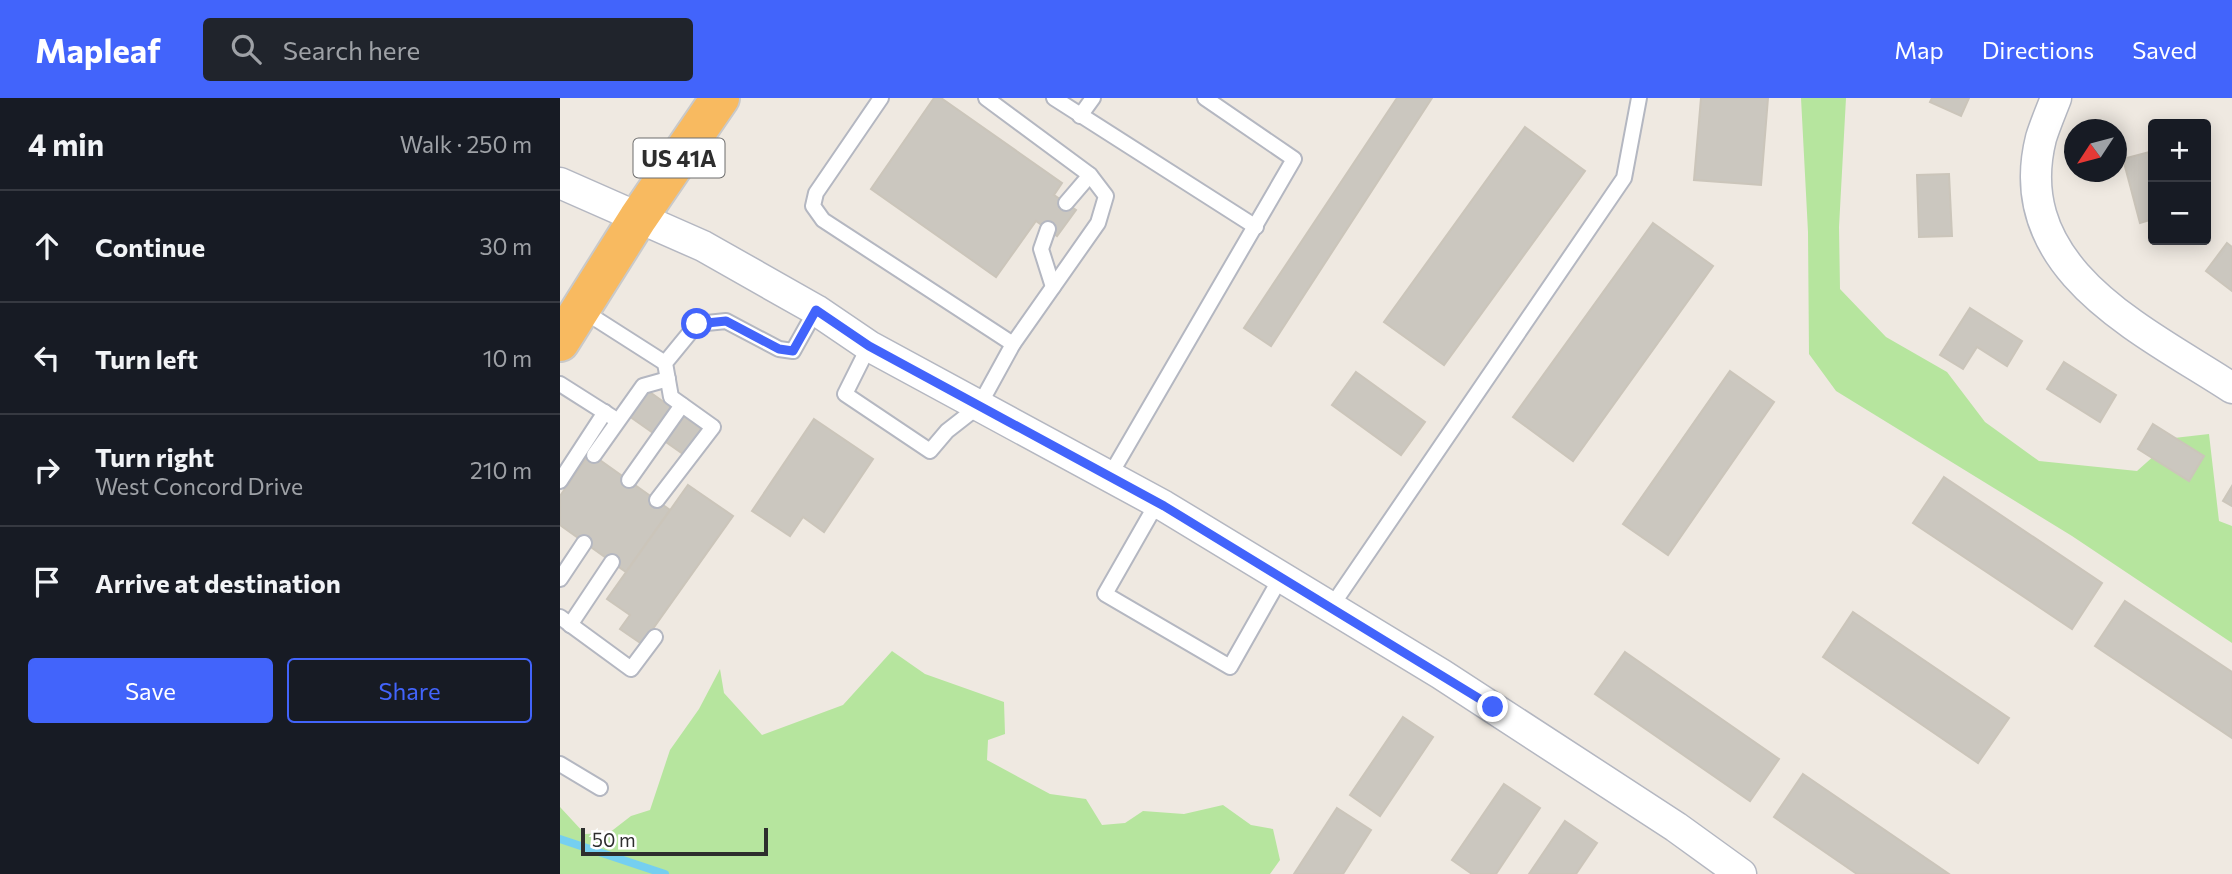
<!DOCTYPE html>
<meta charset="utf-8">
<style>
:root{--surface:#171b24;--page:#20242c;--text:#f1f3f6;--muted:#9ea1a6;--line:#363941;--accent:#4264fb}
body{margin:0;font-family:Commissioner,sans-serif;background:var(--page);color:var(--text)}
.controls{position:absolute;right:21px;top:21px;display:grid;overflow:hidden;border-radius:7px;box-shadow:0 4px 18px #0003}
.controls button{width:63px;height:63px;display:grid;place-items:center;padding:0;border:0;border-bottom:2px solid var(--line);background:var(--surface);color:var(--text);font:35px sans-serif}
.compass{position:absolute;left:1504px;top:21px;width:63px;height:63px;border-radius:50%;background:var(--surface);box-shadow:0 4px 18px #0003;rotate:234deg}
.scale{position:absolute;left:21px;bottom:18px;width:187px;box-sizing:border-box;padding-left:7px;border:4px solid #2e2e2e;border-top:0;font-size:19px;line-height:24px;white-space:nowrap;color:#2e2e2e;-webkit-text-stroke:5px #fff;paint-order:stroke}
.stop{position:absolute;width:21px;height:21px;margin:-16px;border:5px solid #4264fb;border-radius:50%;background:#fff}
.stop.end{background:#4264fb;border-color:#fff;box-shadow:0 2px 7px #0008}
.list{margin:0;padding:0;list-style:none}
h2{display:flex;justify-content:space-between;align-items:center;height:91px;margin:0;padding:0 28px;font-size:30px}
h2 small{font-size:23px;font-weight:400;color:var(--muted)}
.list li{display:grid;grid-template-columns:46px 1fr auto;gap:21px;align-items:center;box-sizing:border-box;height:112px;padding:0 28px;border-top:2px solid var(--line)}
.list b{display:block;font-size:26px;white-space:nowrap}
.list p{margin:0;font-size:23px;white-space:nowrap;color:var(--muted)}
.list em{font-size:23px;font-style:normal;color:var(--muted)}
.actions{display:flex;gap:14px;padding:21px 28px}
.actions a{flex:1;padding:16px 0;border:2px solid var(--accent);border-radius:7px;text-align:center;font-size:24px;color:var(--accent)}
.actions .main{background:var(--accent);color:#fff}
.icon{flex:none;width:38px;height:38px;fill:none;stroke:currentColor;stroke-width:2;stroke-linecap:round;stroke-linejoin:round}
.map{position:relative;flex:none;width:1672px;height:776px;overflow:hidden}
header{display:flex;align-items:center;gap:42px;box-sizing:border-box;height:98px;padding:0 35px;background:var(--accent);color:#fff}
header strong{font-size:33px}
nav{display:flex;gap:38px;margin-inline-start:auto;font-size:24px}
.search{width:490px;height:63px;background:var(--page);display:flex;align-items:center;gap:18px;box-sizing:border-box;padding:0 24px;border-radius:7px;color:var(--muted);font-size:26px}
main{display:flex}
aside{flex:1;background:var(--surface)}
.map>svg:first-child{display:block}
</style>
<header>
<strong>Mapleaf</strong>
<div class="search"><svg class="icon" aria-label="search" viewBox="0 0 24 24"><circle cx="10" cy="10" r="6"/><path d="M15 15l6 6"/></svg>Search here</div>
<nav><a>Map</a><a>Directions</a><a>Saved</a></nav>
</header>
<main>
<aside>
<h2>4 min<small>Walk · 250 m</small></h2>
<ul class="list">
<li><svg class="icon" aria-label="ahead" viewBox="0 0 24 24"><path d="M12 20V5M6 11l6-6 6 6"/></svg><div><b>Continue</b></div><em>30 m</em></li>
<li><svg class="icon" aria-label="left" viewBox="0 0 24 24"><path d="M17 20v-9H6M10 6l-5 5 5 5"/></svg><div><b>Turn left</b></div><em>10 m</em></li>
<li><svg class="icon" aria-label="right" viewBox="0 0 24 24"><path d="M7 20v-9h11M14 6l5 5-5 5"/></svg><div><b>Turn right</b><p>West Concord Drive</p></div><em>210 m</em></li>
<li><svg class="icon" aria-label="arrive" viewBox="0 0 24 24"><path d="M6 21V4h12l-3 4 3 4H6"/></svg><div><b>Arrive at destination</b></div></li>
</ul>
<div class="actions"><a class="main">Save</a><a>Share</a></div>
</aside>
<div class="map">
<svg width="1672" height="776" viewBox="0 0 1672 776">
<rect width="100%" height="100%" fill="#efe9e1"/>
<!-- green -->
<g fill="#b6e59e">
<path d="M1241,0h45l-7,129 1,62 46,48 61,35 38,50 54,39 98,10 37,-33 35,-4 10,87 13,5v117l-160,-107 -236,-145 -27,-37 -1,-122z"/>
<path d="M332,553l33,23 79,28 1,32 -17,6 -1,20 63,34 36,5 16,26 23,-2 18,-12 41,3 39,-9 28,20 22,4 7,31 -10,14h-710v-67l25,27 24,-1 22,-17 19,-6 20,-60 29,-41 21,-40 4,24 38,42 81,-30z"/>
</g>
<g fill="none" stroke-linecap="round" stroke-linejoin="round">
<!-- stream -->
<path stroke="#75cff0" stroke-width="8" d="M0,741l105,35"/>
</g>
<!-- building -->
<g fill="#cbc7bf" stroke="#cbc5ba" stroke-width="2">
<path d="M374,0h7l121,85 -8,12 22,15 -19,26 -21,-15 -40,56 -125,-88z"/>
<path d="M837,0h35l-161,248 -27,-18z"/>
<path d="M1141,0h67l-7,87 -67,-5z"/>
<path d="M1372,0h37l-8,18 -31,-14z"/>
<path d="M965,29l60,44 -141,194 -60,-43z"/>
<path d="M1593,53v68l-13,4 -17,-64z"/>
<path d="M1389,76l3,62 -33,1 -2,-62z"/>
<path d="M1093,125l60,43 -140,195 -60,-44z"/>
<path d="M1667,145l5,4v44l-26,-20z"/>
<path d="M1410,210l52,33 -15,25 -30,-19 -14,22 -23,-14z"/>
<path d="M1504,264l52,33 -16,27 -53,-33z"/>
<path d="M1170,273l44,31 -106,153 -45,-31z"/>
<path d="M796,274l69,50 -24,33 -69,-50z"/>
<path d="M87,292l57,41 -18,25 -57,-40z"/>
<path d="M254,321l59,40 -49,73 -21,-15 -13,19 -38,-25z"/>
<path d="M1593,326l51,32 -15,25 -51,-32z"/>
<path d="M30,355l80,57 -44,62 -66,-47v-29z"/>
<path d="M1384,379l158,106 -30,46 -159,-106z"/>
<path d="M128,387l45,31 -91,128 -22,-15 10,-14 -23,-16z"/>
<path d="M1672,388v20l-9,-5z"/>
<path d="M1565,503l107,71v66l-137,-92z"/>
<path d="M1293,514l156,106 -31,45 -155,-106z"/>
<path d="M1065,554l154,107 -29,42 -155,-107z"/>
<path d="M843,619l30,20 -53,79 -30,-21z"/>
<path d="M1243,676l146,100h-92l-83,-57z"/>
<path d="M944,686l36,24 -44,66h-24l-20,-14z"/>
<path d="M777,710l34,22 -28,44h-49z"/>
<path d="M1005,723l32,22 -21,31h-47z"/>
</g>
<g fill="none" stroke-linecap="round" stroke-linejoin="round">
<!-- service casing -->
<g stroke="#b4b7c1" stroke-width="18">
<g id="service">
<path d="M321,0l-65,95 -3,13 10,14 190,124 85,-121 8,-27 -16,-21 -104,-77"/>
<path d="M494,0l202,129"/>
<path d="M520,18l13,-18"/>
<path d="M506,105l24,-28"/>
<path d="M488,131l-7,20 12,38"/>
<path d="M22,212l83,53"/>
<path d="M309,248l-24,48 85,57 17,-20 32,-25 34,-62"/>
<path d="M0,286l52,33"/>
<path d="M34,357l49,-69 25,-7"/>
<path d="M549,379l185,-318 -89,-61"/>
<path d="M69,382l53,-75"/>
<path d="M0,383l45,-69"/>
<path d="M97,402l56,-73 -42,-30 -6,-34 32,-39 29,-3 53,28 14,2 23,-41"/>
<path d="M597,405l-52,91 125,73 51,-90"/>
<path d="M0,481l24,-36"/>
<path d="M771,509l293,-429 15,-80"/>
<path d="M0,519l71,52 24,-32"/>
<path d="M10,527l42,-63"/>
<path d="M0,666l40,24"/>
</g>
</g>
<!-- minor casing -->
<g stroke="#b4b7c1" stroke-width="33">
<g id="minor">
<path d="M1496,0c-5,13 -11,27 -15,40 -33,131 102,192 191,250"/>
<path d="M0,85l143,63 113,64 53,36 295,160 277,168 235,153 65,47"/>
</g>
</g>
<!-- trunk casing -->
<g stroke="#c9c9c9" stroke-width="42">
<path id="trunk" d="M0,244l78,-124 82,-120"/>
</g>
<!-- service -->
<use href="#service" stroke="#fff" stroke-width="14"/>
<!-- minor -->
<use href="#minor" stroke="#fff" stroke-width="30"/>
<!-- trunk -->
<use href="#trunk" stroke="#f8ba60" stroke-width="38"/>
</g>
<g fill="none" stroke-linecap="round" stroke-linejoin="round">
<!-- route -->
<path stroke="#4264fb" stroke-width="9" d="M137,226l29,-3 53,28 14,2 23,-41 53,36 295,160 329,201"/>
</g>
<g text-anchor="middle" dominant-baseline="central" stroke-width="5" stroke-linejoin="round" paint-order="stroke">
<!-- shield labels -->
<rect fill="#fff" stroke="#6d6d6d" stroke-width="2" x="73.5" y="40.5" width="91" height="39" rx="5"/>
<g font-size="23" font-weight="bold" fill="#2e2e2e">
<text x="119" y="60">US 41A</text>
</g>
</g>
</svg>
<div class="controls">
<button>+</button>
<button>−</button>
</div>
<svg class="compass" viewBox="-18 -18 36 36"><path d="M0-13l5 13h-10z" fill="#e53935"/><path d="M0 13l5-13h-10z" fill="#9ea1a6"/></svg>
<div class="scale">50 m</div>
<div class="stop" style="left:137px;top:226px"></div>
<div class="stop end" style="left:933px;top:609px"></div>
</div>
</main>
